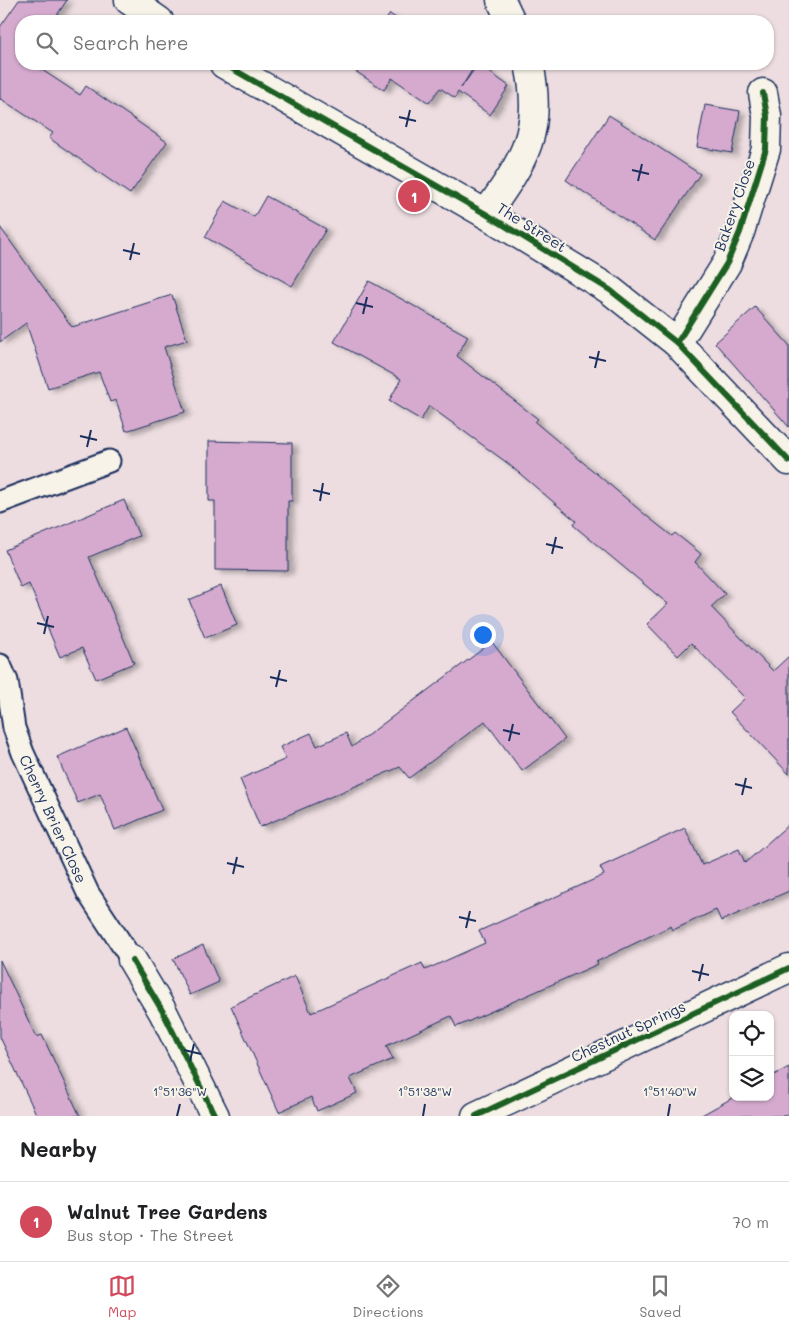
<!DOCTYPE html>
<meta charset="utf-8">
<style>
:root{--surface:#fff;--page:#f2f2f2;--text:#202124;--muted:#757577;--line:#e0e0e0;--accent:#d1495b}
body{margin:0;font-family:Mali,sans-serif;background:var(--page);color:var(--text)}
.controls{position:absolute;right:15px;bottom:15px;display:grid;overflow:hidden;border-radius:10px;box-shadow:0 1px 4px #0004}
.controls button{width:45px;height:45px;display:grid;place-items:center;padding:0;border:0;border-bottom:1px solid var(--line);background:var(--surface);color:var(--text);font:25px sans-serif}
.you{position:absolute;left:482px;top:634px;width:18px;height:18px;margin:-12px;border:4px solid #fff;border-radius:50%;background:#1a73e8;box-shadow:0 0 0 8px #1a73e833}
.badge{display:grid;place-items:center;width:32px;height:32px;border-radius:50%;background:var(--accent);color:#fff;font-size:16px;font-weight:700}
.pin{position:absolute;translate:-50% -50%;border:2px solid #fff;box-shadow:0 1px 5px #0006}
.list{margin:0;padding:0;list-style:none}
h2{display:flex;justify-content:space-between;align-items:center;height:65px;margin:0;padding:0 20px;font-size:21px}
h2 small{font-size:16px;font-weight:400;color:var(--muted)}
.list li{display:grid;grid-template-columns:32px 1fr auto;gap:15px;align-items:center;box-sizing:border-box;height:80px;padding:0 20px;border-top:1px solid var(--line)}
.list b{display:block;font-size:19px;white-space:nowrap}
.list p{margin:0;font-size:16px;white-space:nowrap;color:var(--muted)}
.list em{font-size:16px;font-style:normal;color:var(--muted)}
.icon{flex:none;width:28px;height:28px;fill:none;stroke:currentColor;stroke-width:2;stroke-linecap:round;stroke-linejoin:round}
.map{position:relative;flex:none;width:789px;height:1116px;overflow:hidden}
.search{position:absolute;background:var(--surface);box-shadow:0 1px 4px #0004;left:15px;right:15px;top:15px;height:55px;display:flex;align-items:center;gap:12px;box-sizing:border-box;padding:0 18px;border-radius:20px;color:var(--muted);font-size:19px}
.sheet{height:145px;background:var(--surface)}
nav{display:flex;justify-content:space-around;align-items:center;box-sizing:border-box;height:70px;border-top:1px solid var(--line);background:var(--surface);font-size:14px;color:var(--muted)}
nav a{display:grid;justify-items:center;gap:2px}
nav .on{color:var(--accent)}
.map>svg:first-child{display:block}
</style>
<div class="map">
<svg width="789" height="1116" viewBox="0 0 789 1116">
<defs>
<filter id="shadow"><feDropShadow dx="5.5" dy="3" stdDeviation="2.5" flood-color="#0004"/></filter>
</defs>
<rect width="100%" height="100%" fill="#eddde0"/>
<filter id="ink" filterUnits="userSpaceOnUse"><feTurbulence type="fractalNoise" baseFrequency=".02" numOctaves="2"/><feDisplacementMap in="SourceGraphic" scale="10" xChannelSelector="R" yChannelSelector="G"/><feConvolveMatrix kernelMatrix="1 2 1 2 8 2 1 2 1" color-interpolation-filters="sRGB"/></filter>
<g filter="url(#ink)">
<!-- building -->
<g fill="#d5aace" stroke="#1b2f5e" filter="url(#shadow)">
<path d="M19,0h48l-14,21h-32v43h12l47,31 6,-9 81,56 -37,52 -81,-56 4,-5 -52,-34 -1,1v-73z"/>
<path d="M390,14l10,7h-15z"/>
<path d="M355,64h107l10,6 -11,18 17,-24 31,22 -19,29 -32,-23 -3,6 -15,-10 -11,15 -37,-25 -8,12 -32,-21z"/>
<path d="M705,105l35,6 -8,42 -35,-6z"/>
<path d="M609,115l91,59 -45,66 -89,-60z"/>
<path d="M266,196l60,33 -34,57 -87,-49 20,-36 29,16z"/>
<path d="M0,227l72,100 100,-32 15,45 -23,7 21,65 -59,19 -10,-31 -6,2 -11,-30 -51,16 -22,-65 -26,19z"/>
<path d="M369,281l99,55 -11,20 81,63 -3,3 113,95 24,19 3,-3 26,21 -6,8 30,32 -14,13 62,64 16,-15v118l-59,-62 15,-14 -54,-55 -13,13 -31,-32 21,-20 -95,-79 3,-4 -70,-59 -77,-56 -8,14 -32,-19 12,-22 -67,-37z"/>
<path d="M755,307l34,38v82l-74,-84z"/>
<path d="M209,441l83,2v58h-4v70l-73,-1v-69h-6z"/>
<path d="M124,500l15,36 -50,21 45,106 -38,16 -14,-31 -22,9 -31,-73 -8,4 -16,-38z"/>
<path d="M221,586l16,39 -32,13 -16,-38z"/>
<path d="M492,642l73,97 -43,32 -37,-50 -76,57 -9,-11 -140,60 -20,-48 46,-20 -6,-12 31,-14 6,13 29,-13 6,14z"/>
<path d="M126,727l36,83 -47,20 -15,-36 -22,9 -21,-46z"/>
<path d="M789,824v67l-68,30 -5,-11 -43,20 -2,-4 -75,36 2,2 -142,63 -5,-11 -65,30 7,13 -43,19 7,15 -40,18 -6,-14 -32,15 -48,-106 64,-30 16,37 111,-50 3,7 60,-27 -6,-12 125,-56 -4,-8 85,-39 17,37 37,-16 6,14z"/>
<path d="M203,945l16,37 -29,13 -17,-36z"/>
<path d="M0,960l36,77 6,-2 38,81h-43l-37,-79z"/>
<path d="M789,1067v49h-89l34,-19h36v-20z"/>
</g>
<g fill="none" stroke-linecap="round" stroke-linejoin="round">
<!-- lane casing -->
<g stroke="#1b2f5e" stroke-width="25">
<g id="lane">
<path d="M0,502l109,-41"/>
<path id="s1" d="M0,665l7,16 7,47 9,25 65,140 44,67"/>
</g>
</g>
<!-- street casing -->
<g stroke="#1b2f5e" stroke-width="31">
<g id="street">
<path d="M501,0l10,21"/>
<path d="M486,214c38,-54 58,-82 43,-150"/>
<path d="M677,343l50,-80 13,-31 26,-83 1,-33 -4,-23"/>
<path d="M132,960l31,52 52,104"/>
<path d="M476,1116l313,-148"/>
</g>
</g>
<!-- secondary casing -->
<g stroke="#1b2f5e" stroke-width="31">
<g id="secondary">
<path d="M129,0l30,21"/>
<path d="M224,64l262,150 124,76 67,53 112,118"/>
</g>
</g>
<!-- lane -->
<use href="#lane" stroke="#f7f3e8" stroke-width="21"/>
<!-- street -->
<use href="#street" stroke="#f7f3e8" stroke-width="28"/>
<!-- secondary -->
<use href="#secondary" stroke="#f7f3e8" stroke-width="28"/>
<!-- cycleway casing -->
<g stroke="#f7f3e8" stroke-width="9">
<g id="cycleway">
<path d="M224,64l262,150 124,76 67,53 112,118"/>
<path d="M677,343l50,-80 13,-31 26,-83 1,-33 -4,-23"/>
<path d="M132,960l31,52 52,104"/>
<path d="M476,1116l313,-148"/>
</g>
</g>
<!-- cycleway -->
<use href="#cycleway" stroke="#1b5e20" stroke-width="6"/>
</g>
</g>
<!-- ticks -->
<path fill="none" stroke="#1b2f5e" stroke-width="2" d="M399,117l17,4M406,127l4,-17M632,170l17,4M638,181l4,-17M123,250l17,4M130,260l4,-17M356,303l17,4M363,314l4,-17M589,357l17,4M595,368l4,-17M80,436l17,4M87,447l4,-17M313,490l17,4M320,501l3,-18M546,544l17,4M552,554l4,-17M37,623l17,4M44,634l4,-18M270,677l17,4M276,687l4,-17M503,730l17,4M509,741l4,-17M735,784l17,4M742,795l4,-17M227,863l17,4M233,874l4,-17M459,917l17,4M466,928l4,-17M692,971l17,4M699,981l4,-17M184,1050l17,4M190,1061l4,-17M177,1116l3,-12M423,1116l2,-12M668,1116l2,-12"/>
<g text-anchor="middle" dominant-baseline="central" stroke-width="4" stroke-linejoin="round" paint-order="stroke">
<!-- street labels -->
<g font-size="15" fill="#1b2f5e" stroke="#f7f3e8">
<text transform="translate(734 205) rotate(-71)">Bakery Close</text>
<text transform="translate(532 227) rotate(32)">The Street</text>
<text stroke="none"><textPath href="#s1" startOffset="164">Cherry Brier Close</textPath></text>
<text transform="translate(628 1031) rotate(-25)">Chestnut Springs</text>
</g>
</g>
<g font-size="12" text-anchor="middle" fill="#1b2f5e" stroke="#f7f3e8" stroke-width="4" stroke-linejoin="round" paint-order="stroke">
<text x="180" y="1096">1°51'36"W</text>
<text x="425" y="1096">1°51'38"W</text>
<text x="670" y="1096">1°51'40"W</text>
</g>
</svg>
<div class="controls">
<button><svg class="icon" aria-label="locate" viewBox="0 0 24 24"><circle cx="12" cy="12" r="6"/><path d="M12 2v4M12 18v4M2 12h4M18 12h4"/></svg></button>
<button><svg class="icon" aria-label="layers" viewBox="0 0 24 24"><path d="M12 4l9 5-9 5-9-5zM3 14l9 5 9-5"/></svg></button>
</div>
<div class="you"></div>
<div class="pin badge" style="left:414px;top:196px">1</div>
<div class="search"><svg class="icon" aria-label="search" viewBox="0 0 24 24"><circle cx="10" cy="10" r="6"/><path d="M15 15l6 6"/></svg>Search here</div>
</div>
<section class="sheet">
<h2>Nearby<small></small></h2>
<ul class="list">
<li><span class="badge">1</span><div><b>Walnut Tree Gardens</b><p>Bus stop · The Street</p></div><em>70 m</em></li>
</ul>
</section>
<nav>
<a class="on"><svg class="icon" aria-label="map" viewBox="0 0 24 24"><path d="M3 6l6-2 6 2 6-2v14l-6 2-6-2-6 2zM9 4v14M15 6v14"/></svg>Map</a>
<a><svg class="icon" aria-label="directions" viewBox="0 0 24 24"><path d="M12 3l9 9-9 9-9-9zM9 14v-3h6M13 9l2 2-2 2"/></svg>Directions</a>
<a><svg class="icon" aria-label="saved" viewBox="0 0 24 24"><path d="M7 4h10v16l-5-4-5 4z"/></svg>Saved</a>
</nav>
